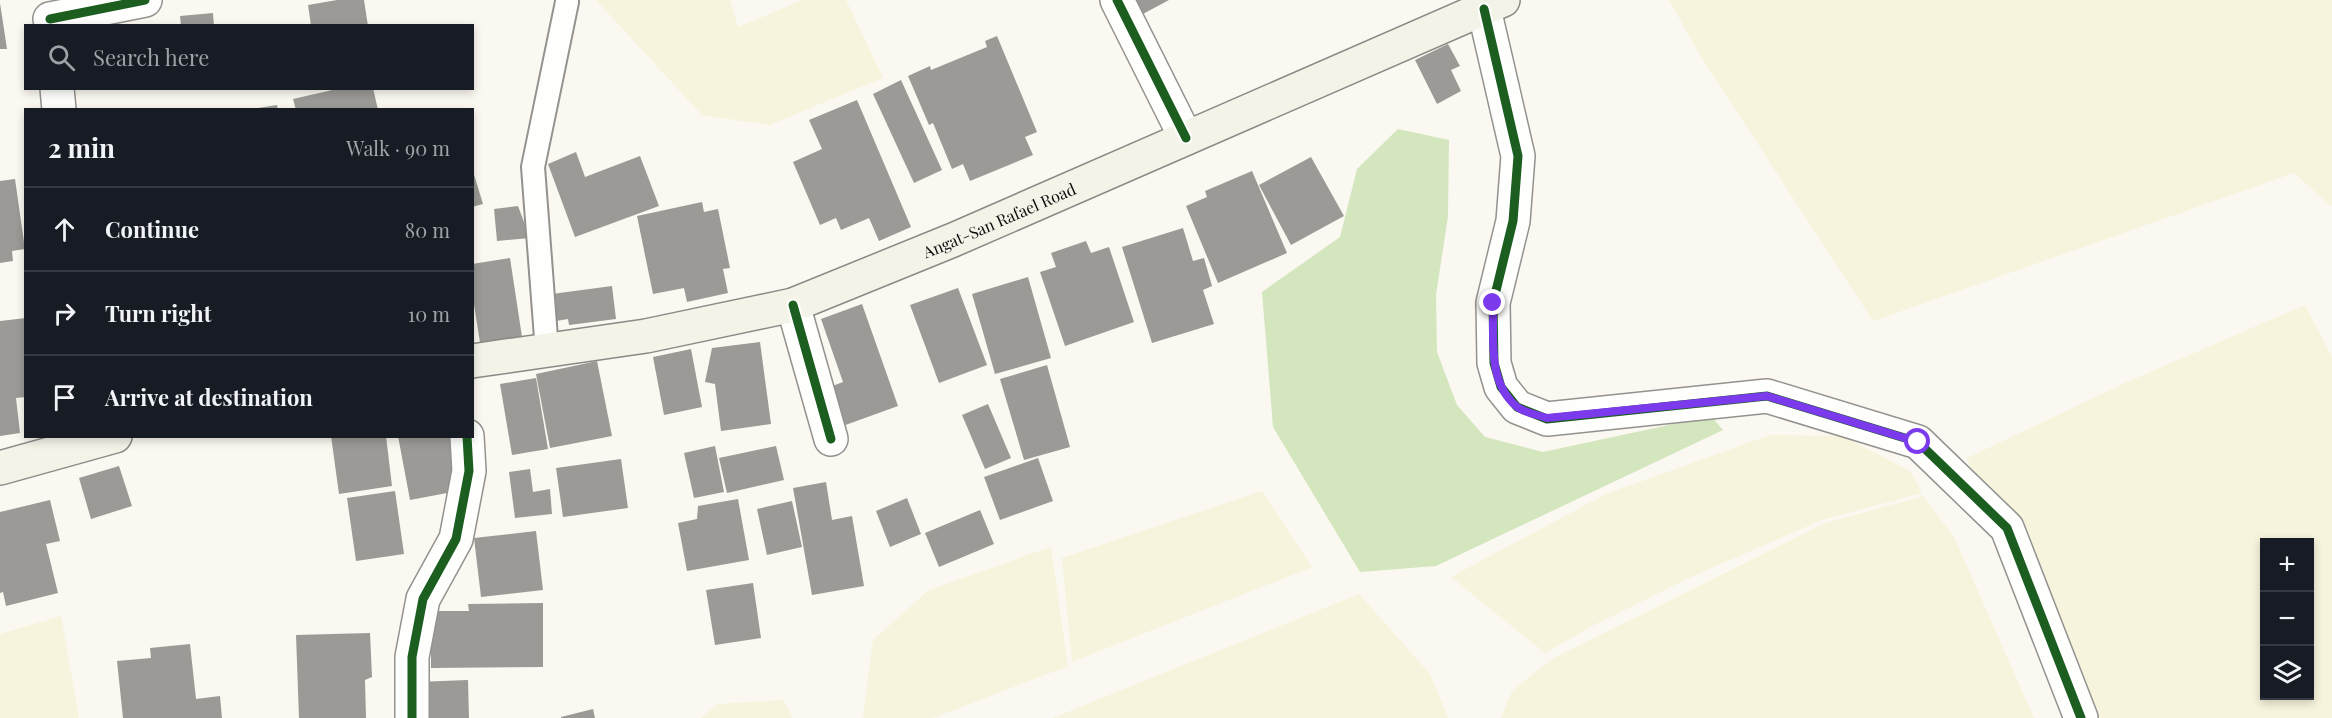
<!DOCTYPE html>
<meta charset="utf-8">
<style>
:root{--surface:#171b24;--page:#242831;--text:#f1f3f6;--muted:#9ea1a6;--line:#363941}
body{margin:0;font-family:"Playfair Display",serif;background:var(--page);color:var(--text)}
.controls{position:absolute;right:18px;bottom:18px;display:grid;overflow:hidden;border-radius:0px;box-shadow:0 3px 9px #0003}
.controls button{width:54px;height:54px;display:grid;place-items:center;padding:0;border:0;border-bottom:2px solid var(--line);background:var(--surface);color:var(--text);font:30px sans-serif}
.stop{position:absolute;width:18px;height:18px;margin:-14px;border:4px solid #7c3aed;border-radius:50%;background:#fff}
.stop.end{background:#7c3aed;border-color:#fff;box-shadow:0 2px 6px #0008}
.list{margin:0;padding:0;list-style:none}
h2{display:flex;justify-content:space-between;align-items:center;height:78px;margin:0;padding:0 24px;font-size:26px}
h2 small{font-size:20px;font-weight:400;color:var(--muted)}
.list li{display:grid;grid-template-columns:39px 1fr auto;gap:18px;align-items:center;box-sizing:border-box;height:84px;padding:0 24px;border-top:2px solid var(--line)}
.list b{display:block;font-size:22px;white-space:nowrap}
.list em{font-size:20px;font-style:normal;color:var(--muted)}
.icon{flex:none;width:33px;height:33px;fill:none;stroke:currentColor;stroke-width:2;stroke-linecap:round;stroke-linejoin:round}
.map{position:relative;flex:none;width:2332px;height:718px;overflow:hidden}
.search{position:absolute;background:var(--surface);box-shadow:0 3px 9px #0003;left:24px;top:24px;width:450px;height:66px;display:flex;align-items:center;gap:15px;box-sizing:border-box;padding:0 21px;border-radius:0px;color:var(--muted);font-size:22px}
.panel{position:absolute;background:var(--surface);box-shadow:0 3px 9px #0003;left:24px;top:108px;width:450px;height:330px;border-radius:0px}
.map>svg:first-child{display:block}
</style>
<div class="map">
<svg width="2332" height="718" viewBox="0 0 2332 718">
<rect width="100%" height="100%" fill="#faf8f0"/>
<!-- farmland -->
<g fill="#f6f4dc" fill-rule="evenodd">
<path d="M596,0h134l8,27 65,-27h43l37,78 -114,47 -67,-10z"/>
<path d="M1669,0h663v207l-38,-34 -421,148 -173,-266z"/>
<path d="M2305,305l27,52v361h-264l-101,-260 158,-75zM2264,542h46v154h-46z"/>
<path d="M1770,435l72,1 68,35 12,22 -100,27 -129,56 -101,50 -47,27 -94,-76 155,-83z"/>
<path d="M1262,491l50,76 -240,95 -10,-104z"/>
<path d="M1923,496l31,41 80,181h-533l11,-27 40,-32 271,-135z"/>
<path d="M1051,547l17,119 -135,52h-70l10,-78 56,-50z"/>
<path d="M1359,594l71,80 18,44h-395z"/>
<path d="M61,616l18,102h-79v-84z"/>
<path d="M783,700l10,18h-92l17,-14z"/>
</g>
<!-- forest -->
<path fill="#d4e6be" d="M1398,129l51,11 -1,76 -12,79 1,57 20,53 28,32 58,15 168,-36 12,14 -287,136 -76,6 -87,-145 -11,-135 78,-55 17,-68z"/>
<!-- building -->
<g fill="#9c9a96">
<path d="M337,0h27l4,26h-57l-3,-21z"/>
<path d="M1133,0h36l-28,15z"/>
<path d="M0,3l7,46h-7z"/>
<path d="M213,13l1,13h-33l-1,-10z"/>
<path d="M997,36l40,96 -12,5 8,18 -63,26 -7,-17 -11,5 -19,-46 -4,2 -21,-49 22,-10 1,4 56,-23 -2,-6z"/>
<path d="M1448,44l12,22 -9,4 10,21 -24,13 -22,-44z"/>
<path d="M901,80l41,90 -28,13 -41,-89z"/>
<path d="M341,88h32l5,22h-82l-3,-11z"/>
<path d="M857,100l54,127 -32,14 -10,-23 -28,12 -5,-12 -16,7 -27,-63 29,-13 -13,-29z"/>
<path d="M277,105l1,5h-20v-2z"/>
<path d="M576,152l9,25 55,-21 19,50 -84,31 -27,-73z"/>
<path d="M1311,157l33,59 -53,29 -32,-60z"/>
<path d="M472,168l11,36 -11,3z"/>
<path d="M1252,171l35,82 -69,30 -32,-77 21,-9 -2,-6z"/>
<path d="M15,179l10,70 -13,2 1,10 -13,2v-82z"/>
<path d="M702,202l2,10 14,-3 12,59 -7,1 5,24 -41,9 -3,-14 -31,6 -16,-78z"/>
<path d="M518,206l12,32 -33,3 -3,-32z"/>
<path d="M1183,228l10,33 11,-3 8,28 -9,4 11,34 -62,19 -30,-96z"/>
<path d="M1086,241l5,12 18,-6 25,75 -69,24 -25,-74 16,-5 -5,-14z"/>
<path d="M510,258l12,79 -42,6 -8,-52v-27z"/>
<path d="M1028,277l23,81 -56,16 -23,-80z"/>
<path d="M612,286l4,33 -47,6 -1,-6 -12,2 -4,-27z"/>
<path d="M958,288l29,77 -48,18 -29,-78z"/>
<path d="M862,304l36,102 -58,21 -13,-39 16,-6 -22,-63z"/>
<path d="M26,318v79l-10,1 4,35 -20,3v-115z"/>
<path d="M760,342l11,82 -50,7 -6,-47 -10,-2 7,-34z"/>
<path d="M691,349l11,58 -38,8 -11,-58z"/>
<path d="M597,361l15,75 -62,12 -14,-74z"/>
<path d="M1047,365l23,82 -46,13 -24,-81z"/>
<path d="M536,378l12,71 -36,6 -12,-71z"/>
<path d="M988,404l23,54 -26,11 -23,-54z"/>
<path d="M331,436h55l6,50 -53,8z"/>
<path d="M398,436h55l10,54 -53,10z"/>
<path d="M715,446l9,46 -30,6 -10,-45z"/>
<path d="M776,446l8,34 -57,13 -8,-35z"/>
<path d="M1038,458l15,43 -53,19 -16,-43z"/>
<path d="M621,459l7,49 -65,9 -7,-49z"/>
<path d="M119,466l13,40 -41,13 -12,-41z"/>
<path d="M530,469l3,23 17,-3 2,25 -37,4 -6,-46z"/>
<path d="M826,482l6,38 20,-4 12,70 -52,9 -19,-107z"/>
<path d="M395,491l9,63 -48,7 -9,-63z"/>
<path d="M907,498l14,36 -31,13 -14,-36z"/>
<path d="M738,499l11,61 -62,11 -9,-48 19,-4 1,-13z"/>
<path d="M50,500l10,41 -14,3 12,49 -52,13 -3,-14 -3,1v-81z"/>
<path d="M792,501l10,46 -35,8 -10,-46z"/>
<path d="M980,510l14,34 -55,23 -14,-34z"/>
<path d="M536,531l7,59 -62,7 -7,-59z"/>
<path d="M753,583l8,55 -46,7 -9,-55z"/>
<path d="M543,603v64l-112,1v-57h38l-1,-7z"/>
<path d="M370,633l2,44 -7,3 1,38h-67l-3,-83z"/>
<path d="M190,644l6,55 24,-3 2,22h-99l-6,-57 34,-3 -1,-10z"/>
<path d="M468,680l1,38h-51l-1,-36z"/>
<path d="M593,709l2,9h-34v-1z"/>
</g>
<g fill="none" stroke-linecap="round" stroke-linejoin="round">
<!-- service casing -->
<g stroke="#93928f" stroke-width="26">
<path id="service" d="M547,351l-14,-184 34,-165"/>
</g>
<!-- minor casing -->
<g stroke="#93928f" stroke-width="36">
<g id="minor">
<path d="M1117,0l69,138"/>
<path d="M1484,9l34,147 -5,65 -20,82 1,60 7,24 16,20 30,12 220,-23 151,46 89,86 74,190"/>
<path d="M50,19l95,-19"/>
<path d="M57,88l2,22"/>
<path d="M793,305l38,134"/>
<path d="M412,718v-61l11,-58 33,-60 13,-68 -2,-35"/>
</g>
</g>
<!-- secondary casing -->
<g stroke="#8a8985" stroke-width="36">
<g id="secondary">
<path id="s1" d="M472,361l174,-25 147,-31 160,-65 550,-240"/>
<path d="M0,468l115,-32"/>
</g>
</g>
<!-- service -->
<use href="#service" stroke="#fefefd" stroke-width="22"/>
<!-- minor -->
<use href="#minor" stroke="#fefefd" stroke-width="33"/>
<!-- secondary -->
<use href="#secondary" stroke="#f4f3e8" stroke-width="33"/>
<!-- cycleway casing -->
<g stroke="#fff" stroke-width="13">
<g id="cycleway">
<path d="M1117,0l69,138"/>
<path d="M1484,9l34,147 -5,65 -20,82 1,60 7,24 16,20 30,12 220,-23 151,46 89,86 74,190"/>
<path d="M50,19l95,-19"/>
<path d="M793,305l38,134"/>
<path d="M412,718v-61l11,-58 33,-60 13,-68 -2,-35"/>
</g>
</g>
<!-- cycleway -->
<use href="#cycleway" stroke="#1b5e20" stroke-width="9"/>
</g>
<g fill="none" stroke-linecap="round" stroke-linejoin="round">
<!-- route -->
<path stroke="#7c3aed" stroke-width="8" d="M1493,303c1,34 -6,78 23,103 8,7 22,9 31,12l220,-22 151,46"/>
</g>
<g text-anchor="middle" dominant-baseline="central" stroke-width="6" stroke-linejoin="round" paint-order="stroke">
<!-- street labels -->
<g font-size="16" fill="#0c0c0c" stroke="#fff">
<text stroke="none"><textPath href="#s1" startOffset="549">Angat-San Rafael Road</textPath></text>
</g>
</g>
</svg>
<div class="controls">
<button>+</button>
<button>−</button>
<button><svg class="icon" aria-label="layers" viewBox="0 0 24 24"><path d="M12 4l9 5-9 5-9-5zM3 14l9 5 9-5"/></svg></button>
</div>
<div class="stop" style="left:1918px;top:442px"></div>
<div class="stop end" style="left:1493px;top:303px"></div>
<div class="search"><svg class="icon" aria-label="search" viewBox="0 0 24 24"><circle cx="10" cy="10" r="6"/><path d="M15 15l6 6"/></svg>Search here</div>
<section class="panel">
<h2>2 min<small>Walk · 90 m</small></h2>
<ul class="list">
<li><svg class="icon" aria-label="ahead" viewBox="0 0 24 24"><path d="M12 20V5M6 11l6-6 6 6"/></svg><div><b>Continue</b></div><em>80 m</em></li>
<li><svg class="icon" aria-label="right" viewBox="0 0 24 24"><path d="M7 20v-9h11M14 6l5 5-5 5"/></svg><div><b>Turn right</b></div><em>10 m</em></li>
<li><svg class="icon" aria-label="arrive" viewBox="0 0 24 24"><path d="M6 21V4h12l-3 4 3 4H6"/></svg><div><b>Arrive at destination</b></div></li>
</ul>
</section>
</div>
